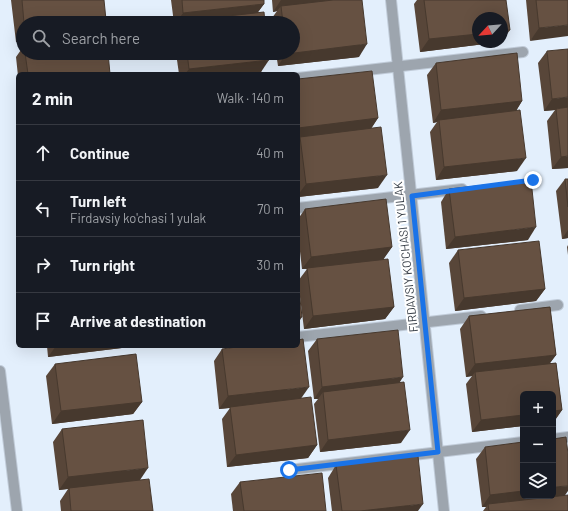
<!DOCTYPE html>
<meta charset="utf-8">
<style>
:root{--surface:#171b24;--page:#242831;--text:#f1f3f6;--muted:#9ea1a6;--line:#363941}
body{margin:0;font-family:Barlow,sans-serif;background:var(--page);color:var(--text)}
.controls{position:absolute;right:12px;bottom:12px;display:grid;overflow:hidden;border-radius:6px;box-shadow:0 4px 16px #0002}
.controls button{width:36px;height:36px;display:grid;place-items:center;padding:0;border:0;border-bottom:1px solid var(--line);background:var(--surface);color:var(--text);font:20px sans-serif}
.compass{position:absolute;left:472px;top:12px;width:36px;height:36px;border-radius:50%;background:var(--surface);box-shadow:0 4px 16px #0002;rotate:244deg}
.stop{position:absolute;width:12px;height:12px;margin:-9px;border:3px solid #1a73e8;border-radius:50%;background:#fff}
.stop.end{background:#1a73e8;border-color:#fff;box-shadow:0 1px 4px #0008}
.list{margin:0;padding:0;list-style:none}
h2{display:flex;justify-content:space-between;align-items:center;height:52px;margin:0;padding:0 16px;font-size:17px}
h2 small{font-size:13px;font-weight:400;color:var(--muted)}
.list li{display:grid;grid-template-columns:26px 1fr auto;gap:12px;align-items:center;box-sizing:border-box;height:56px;padding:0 16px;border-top:1px solid var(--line)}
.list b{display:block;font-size:15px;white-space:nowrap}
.list p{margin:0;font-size:13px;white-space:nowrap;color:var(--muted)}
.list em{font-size:13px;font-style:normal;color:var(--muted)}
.icon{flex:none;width:22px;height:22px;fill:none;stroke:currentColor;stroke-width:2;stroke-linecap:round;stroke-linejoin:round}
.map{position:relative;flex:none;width:568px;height:511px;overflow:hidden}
.search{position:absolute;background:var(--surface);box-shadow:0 4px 16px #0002;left:16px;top:16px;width:284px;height:44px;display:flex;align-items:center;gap:10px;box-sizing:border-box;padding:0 14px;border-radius:22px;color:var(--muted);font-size:15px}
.panel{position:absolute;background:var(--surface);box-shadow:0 4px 16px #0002;left:16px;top:72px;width:284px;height:276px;border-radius:6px}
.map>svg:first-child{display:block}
</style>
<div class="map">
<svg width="568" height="511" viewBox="0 0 568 511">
<rect width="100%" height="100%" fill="#e3effc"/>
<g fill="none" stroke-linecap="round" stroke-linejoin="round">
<!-- service casing -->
<g stroke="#c0cbd8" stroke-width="12">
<g id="service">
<path d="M298,78l225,-26"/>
<path d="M298,208l164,-19"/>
<path d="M520,310l38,-5"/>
<path d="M298,337l183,-21"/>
<path d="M553,439l15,-2"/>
<path d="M289,470l234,-28"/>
</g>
</g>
<!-- minor casing -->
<g stroke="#c0cbd8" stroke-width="12">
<path id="minor" d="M391,0l53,511"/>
</g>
<!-- tertiary casing -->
<g stroke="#c0cbd8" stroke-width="12">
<path id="tertiary" d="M0,371l17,140"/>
</g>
<!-- service -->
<use href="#service" stroke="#9da5ae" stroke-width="10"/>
<!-- minor -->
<use href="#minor" stroke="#9da5ae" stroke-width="10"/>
<!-- tertiary -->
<use href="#tertiary" stroke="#9da5ae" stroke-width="10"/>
</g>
<!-- wall -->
<g fill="#584639">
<path d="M11,0h93v23h-81v18l-7,1z"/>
<path d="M171,0h93v4l-6,8 7,11h-91z"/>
<path d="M272,0h90l-3,57 -81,9 -2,-13h17v-30h-20l-1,-5 5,-7 -4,1z"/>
<path d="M417,0h89l-4,41 -1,1 -81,10 -6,-48z"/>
<path d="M526,0h42l-38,41z"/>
<path d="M23,47v6h2l85,21h-92v2l-2,-19z"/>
<path d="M547,51l21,117 -16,1 -5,-48 8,-11 -11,1 -6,-48z"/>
<path d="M176,53h93l-8,19 -18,2h-64z"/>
<path d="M436,63l86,38 -6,10 1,60 -81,9 -6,-48 7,-10 -4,1 -6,-48z"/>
<path d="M298,79l80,39 -7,11 7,59 -80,9z"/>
<path d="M565,179h3v59l-6,1 -6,-48z"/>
<path d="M449,189l79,51 -82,9 -5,-47z"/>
<path d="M305,209l87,38 -9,12 11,48 -9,12 -81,10 -6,-48 9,-12h-5l-4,-35v-15z"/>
<path d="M568,245v10l-1,-8z"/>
<path d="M458,250l87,39 -9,12 -81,10 -6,-48z"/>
<path d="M550,307l6,48 -6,8h6l6,47 -9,13v-29h-30v32l-51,6 -6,-48 6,-8 -6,1 -6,-48 9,-13z"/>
<path d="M317,339l82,44 2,60 -81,9 -6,-48 4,-5h-4l-6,-48z"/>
<path d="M47,346h83v1l-82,10z"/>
<path d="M222,349l79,50 16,46 -9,13 -81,9 -5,-48 8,-11 -11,1 -5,-48z"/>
<path d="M55,364l87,38 -9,12 -81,10 -6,-48z"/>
<path d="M62,429l78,51 13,31h-92l-1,-10 8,-12 -9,1 -6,-48z"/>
<path d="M485,447l80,48 3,16h-85l3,-4h-4l-6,-48z"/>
<path d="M336,465l82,46h-86l-4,-33z"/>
<path d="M240,482l86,29h-93l-2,-17z"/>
</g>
<!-- shaded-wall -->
<g fill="#47392e">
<path d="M281,0h75l-75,6 -4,5 -4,1z"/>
<path d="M264,4l-9,12 -72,5 -2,2h-5l7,-10z"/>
<path d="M106,20l-2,3h-23z"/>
<path d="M568,25v11l-38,5 9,-13z"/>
<path d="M510,30l-8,11v-10z"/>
<path d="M23,32v9l-7,1z"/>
<path d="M478,34v8h23l-81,10 9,-13z"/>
<path d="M367,44l-8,13 -81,9 8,-12z"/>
<path d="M269,60l-8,12 -18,2h-58l4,-5z"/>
<path d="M568,97v11l-12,1 -1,1 -11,1 8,-12z"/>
<path d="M522,101l-8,13 -75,6 -2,2 -4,1 8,-13z"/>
<path d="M378,118l-9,13 -69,6 -2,2v-11z"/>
<path d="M568,156v12l-16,1 9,-12z"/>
<path d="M526,158l-9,13 -81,9 8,-13z"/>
<path d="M387,175l-9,13 -80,9v-2l8,-11z"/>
<path d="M536,227l-8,13 -82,9 9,-12z"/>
<path d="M568,230v8l-6,1z"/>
<path d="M392,247l-9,13 -81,9 9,-12z"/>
<path d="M545,289l-9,12 -81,10 9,-13z"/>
<path d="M394,307l-9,12 -81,10 9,-13z"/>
<path d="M298,317h4l-4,6z"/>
<path d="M56,346h74v1l-82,10z"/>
<path d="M556,355l-9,12 -72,5 -3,4 -6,1 9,-13z"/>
<path d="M403,377l-8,13 -72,2 -5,7h-4l8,-12z"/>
<path d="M309,387l-9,13 -81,9 9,-13z"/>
<path d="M142,402l-9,12 -81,10 9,-13z"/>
<path d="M562,410l-9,13v-12z"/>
<path d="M523,415v11l-51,6 9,-12z"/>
<path d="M410,430l-9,13 -81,9 8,-12z"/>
<path d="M317,445l-9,13 -81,9 9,-12z"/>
<path d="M148,468l-8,12 -81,10 9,-13z"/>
<path d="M568,486v5l-5,7 -75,6 -2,3h-4l8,-12 33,-4v5h30v-9z"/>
<path d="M423,504l-5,7h-58z"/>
</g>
<!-- building -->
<g fill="#665142" stroke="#47392e">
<path d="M22,0h82l2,20 -25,3h-57z"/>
<path d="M182,0h82v4l-81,9z"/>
<path d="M333,0h29l5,44 -81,10v-1h7v-30h-10l-2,-17z"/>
<path d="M424,0h82l4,30 -8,1v-13h-24v16l-49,5z"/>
<path d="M536,0h32v25l-29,3z"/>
<path d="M264,12l1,11h-82v-2z"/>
<path d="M568,49v48l-16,2 -5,-48z"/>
<path d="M25,53h83l2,21h-82z"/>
<path d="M187,53h82v7l-80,9z"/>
<path d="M517,53l5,48 -81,9 -5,-47z"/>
<path d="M372,71l6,47 -80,10v-49z"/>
<path d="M568,107v49l-7,1 -5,-48z"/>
<path d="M520,110l6,48 -82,9 -5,-47z"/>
<path d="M381,127l6,48 -81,9 -6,-47z"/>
<path d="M565,179h3v28z"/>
<path d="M531,180l5,47 -81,10 -6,-48z"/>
<path d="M386,199l6,48 -81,10 -6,-48z"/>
<path d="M539,241l6,48 -81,9 -6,-48z"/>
<path d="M388,259l6,48 -81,9 -6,-48z"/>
<path d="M298,281l4,36h-4z"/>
<path d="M550,307l6,48 -81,9 -6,-48z"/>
<path d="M398,330l5,47 -81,10 -5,-48z"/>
<path d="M303,339l6,48 -81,9 -6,-47 22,-3h54v-6z"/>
<path d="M136,354l6,48 -81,9 -6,-47z"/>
<path d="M556,363l6,47 -9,1v-17h-30v21l-42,5 -6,-48z"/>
<path d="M404,382l6,48 -82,10 -5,-48z"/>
<path d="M311,397l6,48 -81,10 -6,-48z"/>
<path d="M143,420l5,48 -80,9 -6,-48z"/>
<path d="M566,437l2,17v32l-15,1v-48z"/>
<path d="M523,442v49l-33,4 -5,-48z"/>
<path d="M418,456l5,48 -63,7h-18l-6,-46z"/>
<path d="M322,473l4,38h-82l-4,-29z"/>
<path d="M149,479l4,32h-82l-2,-23z"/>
<path d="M568,495v16h-79l-1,-7z"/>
</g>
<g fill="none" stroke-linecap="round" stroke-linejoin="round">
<!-- route -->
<path stroke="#1a73e8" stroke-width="5" d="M289,470l149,-18 -26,-256 121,-16"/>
</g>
<g text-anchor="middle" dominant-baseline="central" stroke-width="4" stroke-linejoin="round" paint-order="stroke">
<!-- street labels -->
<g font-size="12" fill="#363d46" stroke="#fff">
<text transform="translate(405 257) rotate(-96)">FIRDAVSIY KO'CHASI 1 YULAK</text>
</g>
</g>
</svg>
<div class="controls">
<button>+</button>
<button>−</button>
<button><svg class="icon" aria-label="layers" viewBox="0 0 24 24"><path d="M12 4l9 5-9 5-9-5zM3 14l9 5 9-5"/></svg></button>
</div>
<svg class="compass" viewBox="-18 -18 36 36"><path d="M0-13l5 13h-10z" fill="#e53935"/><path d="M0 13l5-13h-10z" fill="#9ea1a6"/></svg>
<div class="stop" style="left:289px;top:470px"></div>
<div class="stop end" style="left:533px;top:180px"></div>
<div class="search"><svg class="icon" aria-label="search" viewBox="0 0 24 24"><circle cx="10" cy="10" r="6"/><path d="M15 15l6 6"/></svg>Search here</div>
<section class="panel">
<h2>2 min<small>Walk · 140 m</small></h2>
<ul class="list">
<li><svg class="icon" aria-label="ahead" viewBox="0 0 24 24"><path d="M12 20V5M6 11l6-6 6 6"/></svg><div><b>Continue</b></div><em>40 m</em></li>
<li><svg class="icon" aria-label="left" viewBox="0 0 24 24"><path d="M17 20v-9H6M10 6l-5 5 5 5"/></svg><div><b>Turn left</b><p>Firdavsiy ko'chasi 1 yulak</p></div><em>70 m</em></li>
<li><svg class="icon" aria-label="right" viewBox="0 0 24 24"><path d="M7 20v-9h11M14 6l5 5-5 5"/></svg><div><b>Turn right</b></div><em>30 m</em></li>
<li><svg class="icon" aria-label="arrive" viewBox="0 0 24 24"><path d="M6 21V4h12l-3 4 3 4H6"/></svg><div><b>Arrive at destination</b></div></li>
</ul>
</section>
</div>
